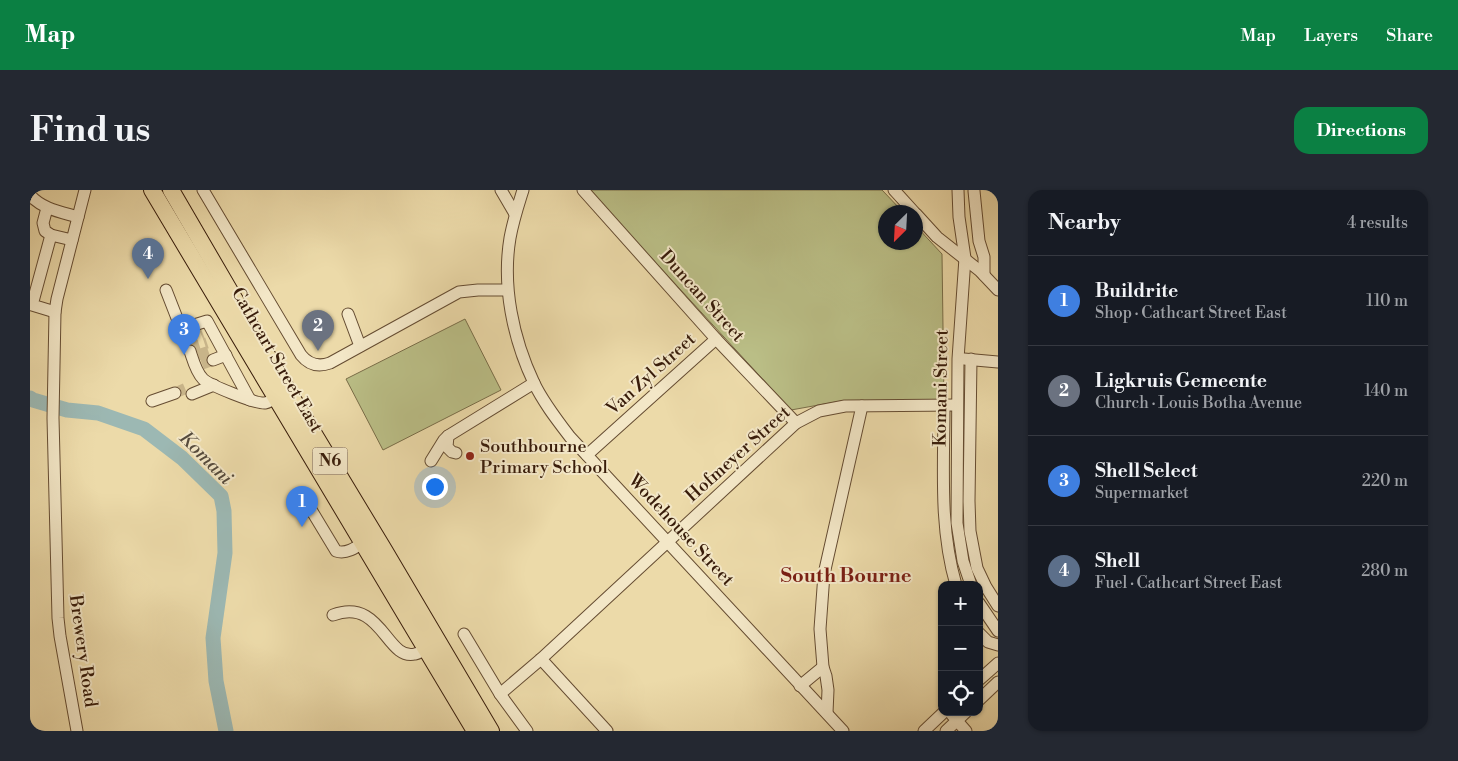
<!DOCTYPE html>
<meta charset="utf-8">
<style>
:root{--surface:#171b24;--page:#242831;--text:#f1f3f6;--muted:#9ea1a6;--line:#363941;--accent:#0b8043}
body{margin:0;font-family:"Libre Bodoni",serif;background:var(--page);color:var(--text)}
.controls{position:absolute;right:15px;bottom:15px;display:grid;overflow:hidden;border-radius:10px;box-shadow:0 1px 4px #0004}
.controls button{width:45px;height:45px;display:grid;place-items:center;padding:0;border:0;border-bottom:1px solid var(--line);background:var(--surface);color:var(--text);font:25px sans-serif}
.compass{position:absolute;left:848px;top:15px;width:45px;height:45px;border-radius:50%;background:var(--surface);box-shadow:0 1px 4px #0004;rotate:204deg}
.you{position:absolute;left:404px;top:296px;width:18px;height:18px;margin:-12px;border:4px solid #fff;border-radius:50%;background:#1a73e8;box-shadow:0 0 0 8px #1a73e833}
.badge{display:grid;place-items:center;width:32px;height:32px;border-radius:50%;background:var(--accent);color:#fff;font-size:16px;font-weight:700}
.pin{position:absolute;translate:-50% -41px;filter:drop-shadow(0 1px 2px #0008)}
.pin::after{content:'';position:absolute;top:26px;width:18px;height:15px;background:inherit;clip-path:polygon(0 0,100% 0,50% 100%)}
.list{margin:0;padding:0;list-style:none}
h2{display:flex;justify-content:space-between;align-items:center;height:65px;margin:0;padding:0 20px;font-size:21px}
h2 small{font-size:16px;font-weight:400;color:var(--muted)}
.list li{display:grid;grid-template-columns:32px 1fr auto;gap:15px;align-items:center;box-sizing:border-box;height:90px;padding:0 20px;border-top:1px solid var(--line)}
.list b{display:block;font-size:19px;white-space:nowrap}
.list p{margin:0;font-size:16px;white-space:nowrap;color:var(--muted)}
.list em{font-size:16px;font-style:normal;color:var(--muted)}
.icon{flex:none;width:28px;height:28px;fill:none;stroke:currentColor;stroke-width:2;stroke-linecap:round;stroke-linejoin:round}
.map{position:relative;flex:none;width:968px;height:541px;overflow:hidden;border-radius:15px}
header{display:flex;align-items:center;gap:30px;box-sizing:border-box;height:70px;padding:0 25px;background:var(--accent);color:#fff}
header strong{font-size:24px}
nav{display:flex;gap:28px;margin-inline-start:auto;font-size:18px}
.intro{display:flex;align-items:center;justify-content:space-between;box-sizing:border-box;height:120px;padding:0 30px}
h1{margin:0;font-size:35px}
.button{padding:12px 22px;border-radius:15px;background:var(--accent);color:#fff;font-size:18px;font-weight:700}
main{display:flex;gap:30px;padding:0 30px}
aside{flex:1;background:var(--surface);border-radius:15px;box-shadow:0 1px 4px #0004}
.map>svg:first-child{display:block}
</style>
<header>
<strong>Map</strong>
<nav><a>Map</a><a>Layers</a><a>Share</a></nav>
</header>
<div class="intro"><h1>Find us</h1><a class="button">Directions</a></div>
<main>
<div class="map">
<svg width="968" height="541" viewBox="0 0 968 541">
<rect width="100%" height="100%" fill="#ecdaa9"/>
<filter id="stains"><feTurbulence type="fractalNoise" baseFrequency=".004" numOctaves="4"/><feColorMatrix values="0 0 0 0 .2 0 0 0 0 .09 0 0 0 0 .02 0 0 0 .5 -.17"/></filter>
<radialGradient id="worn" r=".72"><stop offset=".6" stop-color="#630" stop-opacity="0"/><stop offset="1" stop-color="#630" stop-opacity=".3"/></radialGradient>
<!-- green -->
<g fill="#babe86" stroke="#796d48">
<path d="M559,0h293l21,22h-17v30h30v-16l26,28 2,147h-103l-50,9z"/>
<path d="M435,129l36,71 -118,60 -37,-71z"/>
</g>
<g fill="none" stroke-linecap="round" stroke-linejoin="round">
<!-- river -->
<path stroke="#9cb8b3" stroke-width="15" d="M0,208l3,2 34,10 31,3 46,16 38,29 39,38 3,15 1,42 -12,85 3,43 10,50"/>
<!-- minor-tunnel -->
<g stroke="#c8b489" stroke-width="11" stroke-dasharray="11 5.5" stroke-linecap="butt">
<path d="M152,141l8,20"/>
<path d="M156,151l17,-7"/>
<path d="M159,159l18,-6"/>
<path d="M168,165l12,-4"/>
<path d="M172,174l11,-4"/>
<path d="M145,203l14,-6"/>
</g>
<!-- minor casing -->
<g stroke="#654c32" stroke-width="13">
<g id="minor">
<path d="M173,0l98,165c8,10 18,12 29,8l129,-71 19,-2h29"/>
<path d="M471,0l14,24"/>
<path d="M493,0c-5,16 -10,31 -13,48 -8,48 3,101 24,145 9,19 23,37 36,54l273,294"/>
<path d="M553,0l133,149 80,84"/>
<path d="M864,0l20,22"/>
<path d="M928,0l1,27 6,41 -7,101 -1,164 6,38 8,24"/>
<path d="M944,1l5,50 5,16v18"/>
<path d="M0,5c12,14 31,17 48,22"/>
<path d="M17,18l-4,15 2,8 6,4 21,5"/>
<path d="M886,24l21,23 43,34 18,19"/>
<path d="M21,45l-19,70 23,7"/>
<path d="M136,100l16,41"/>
<path d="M318,124l12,32"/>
<path d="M151,139l26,-8 43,79"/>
<path d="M160,161c3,9 6,21 13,28 6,6 53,25 62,24 6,-1 12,-6 17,-9"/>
<path d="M934,169l34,3"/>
<path d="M941,169l-2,142 1,30 7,37 9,19 12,19"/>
<path d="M183,170l13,-5"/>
<path d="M162,204l22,-9"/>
<path d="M122,211l23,-8"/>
<path d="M914,216c0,60 -5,121 12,179"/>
<path d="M418,246l-1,11 5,5 4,1"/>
<path d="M557,265l129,-116"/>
<path d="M401,271l13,-21 4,-4 86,-53"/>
<path d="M280,318l26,43c11,4 22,-5 31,-11"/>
<path d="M949,413l19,28"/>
<path d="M303,425c49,-18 53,46 82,39 6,-1 12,-6 17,-9"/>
<path d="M949,443l9,9 10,3"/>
<path d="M434,444l36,60 27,37"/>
<path d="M511,469l66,72"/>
<path d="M949,490l19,-17"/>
<path d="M770,496l23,-19"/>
<path d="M470,504l41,-35 255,-236 23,-12 26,-5 112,-1"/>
<path d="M949,510l19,-18"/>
<path d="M797,523l1,-23 -2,-14 -3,-9 -3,-38 4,-55 38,-168"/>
<path d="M922,525l14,16"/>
<path d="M47,541l-17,-95 -2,-18 -5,-200 2,-106 2,-13 28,-109"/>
<path d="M894,541l20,-19"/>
<path d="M916,541l20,-19"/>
</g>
</g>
<!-- highway casing -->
<g stroke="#381c0a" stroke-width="18">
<g id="highway">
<path d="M122,0c109,180 215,361 323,541"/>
<path d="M141,0l117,201 96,159 107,181"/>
</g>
</g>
<!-- minor -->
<use href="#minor" stroke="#f3e7c7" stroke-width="11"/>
<!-- highway -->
<use href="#highway" stroke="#ecdaa9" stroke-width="16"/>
</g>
<!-- markers -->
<circle fill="#8f2418" stroke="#f3e7c7" stroke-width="2" cx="440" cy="266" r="5"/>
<g text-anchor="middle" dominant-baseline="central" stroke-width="4" stroke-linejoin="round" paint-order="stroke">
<!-- shield labels -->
<rect fill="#f3e7c7" stroke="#705943" stroke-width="1" x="282.5" y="257.5" width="35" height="27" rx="4"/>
<g font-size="16" font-weight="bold" fill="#381c0a">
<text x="300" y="271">N6</text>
</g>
<!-- street labels -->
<g font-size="18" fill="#381c0a" stroke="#f3e7c7">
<text transform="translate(672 106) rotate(48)">Duncan Street</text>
<text transform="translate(247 170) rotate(60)">Cathcart Street East</text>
<text transform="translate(621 184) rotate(-42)">Van Zyl Street</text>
<text transform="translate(911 198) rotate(-89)">Komani Street</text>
<text transform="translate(708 264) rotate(-42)">Hofmeyer Street</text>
<text transform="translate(651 340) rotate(47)">Wodehouse Street</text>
<text transform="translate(53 461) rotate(82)">Brewery Road</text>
</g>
<!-- poi labels -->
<g font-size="18" fill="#381c0a" stroke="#f3e7c7" text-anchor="start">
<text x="450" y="256">Southbourne<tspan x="450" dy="21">Primary School</tspan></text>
</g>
<!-- water labels -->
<g font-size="19" font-style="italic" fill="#564b3d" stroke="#f3e7c7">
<text transform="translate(176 268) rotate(45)">Komani</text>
</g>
<!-- quarter labels -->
<g font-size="20" font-weight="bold" fill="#7a1f14" stroke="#f3e7c7">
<text x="816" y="386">South Bourne</text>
</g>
</g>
<rect width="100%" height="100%" filter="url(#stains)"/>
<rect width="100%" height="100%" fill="url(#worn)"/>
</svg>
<div class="controls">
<button>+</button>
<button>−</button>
<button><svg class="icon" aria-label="locate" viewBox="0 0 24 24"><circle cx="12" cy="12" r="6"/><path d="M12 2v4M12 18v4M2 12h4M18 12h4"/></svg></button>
</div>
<svg class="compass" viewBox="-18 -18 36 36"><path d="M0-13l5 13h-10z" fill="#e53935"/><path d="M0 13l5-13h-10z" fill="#9ea1a6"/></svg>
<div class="you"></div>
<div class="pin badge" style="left:272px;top:337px;background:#3f7fe0">1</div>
<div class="pin badge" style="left:288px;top:161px;background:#6b7280">2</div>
<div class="pin badge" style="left:154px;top:165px;background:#3f7fe0">3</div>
<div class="pin badge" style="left:118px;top:89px;background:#5c6f8a">4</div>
</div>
<aside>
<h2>Nearby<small>4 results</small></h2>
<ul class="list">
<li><span class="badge" style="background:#3f7fe0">1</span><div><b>Buildrite</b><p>Shop · Cathcart Street East</p></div><em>110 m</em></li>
<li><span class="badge" style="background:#6b7280">2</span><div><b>Ligkruis Gemeente</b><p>Church · Louis Botha Avenue</p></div><em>140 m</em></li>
<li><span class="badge" style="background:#3f7fe0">3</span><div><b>Shell Select</b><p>Supermarket</p></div><em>220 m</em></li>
<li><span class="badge" style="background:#5c6f8a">4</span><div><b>Shell</b><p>Fuel · Cathcart Street East</p></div><em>280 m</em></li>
</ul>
</aside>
</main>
